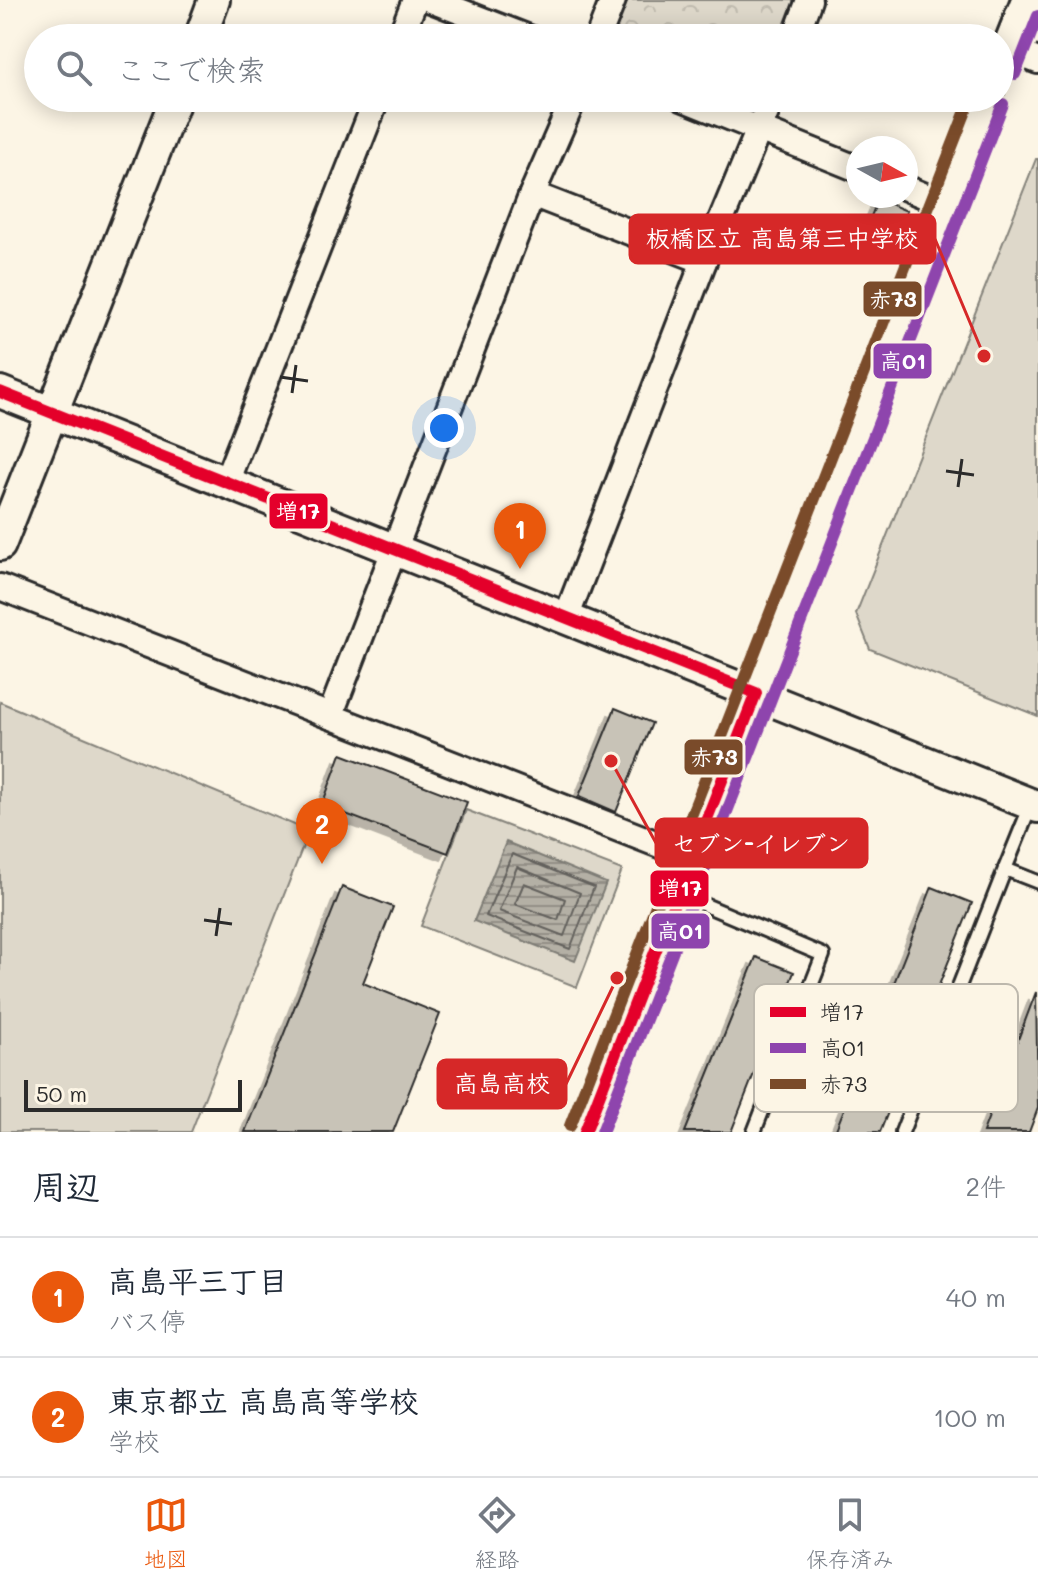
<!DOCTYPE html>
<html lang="ja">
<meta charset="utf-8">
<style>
:root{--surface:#fff;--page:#f6f6f7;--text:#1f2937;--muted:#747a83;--line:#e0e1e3;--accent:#ea580c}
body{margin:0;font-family:Mali,"Klee One",sans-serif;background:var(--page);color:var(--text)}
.compass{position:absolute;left:846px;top:136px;width:72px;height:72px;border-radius:50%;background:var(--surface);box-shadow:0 4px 20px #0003;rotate:98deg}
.scale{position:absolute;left:24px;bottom:20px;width:218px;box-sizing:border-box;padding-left:8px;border:4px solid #2b2b2b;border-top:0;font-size:22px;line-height:28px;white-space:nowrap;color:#2b2b2b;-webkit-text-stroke:6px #fcf5e5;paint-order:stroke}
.you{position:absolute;left:444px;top:428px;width:28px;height:28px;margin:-20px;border:6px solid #fff;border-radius:50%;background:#1a73e8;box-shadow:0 0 0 12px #1a73e833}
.badge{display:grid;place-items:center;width:52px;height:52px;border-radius:50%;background:var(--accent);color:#fff;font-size:26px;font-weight:700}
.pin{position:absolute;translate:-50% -66px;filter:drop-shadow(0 2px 4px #0008)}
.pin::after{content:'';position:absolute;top:42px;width:28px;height:24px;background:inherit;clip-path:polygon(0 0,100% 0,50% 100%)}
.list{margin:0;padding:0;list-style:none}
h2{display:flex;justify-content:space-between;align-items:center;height:104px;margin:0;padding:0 32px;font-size:34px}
h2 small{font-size:26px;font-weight:400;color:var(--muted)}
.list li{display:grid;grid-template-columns:52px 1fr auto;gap:24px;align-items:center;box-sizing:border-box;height:120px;padding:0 32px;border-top:2px solid var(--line)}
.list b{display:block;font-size:30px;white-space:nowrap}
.list p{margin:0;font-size:26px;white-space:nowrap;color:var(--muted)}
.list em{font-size:26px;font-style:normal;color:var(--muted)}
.icon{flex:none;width:44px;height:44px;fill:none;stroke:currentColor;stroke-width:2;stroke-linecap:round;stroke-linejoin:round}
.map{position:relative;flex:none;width:1038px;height:1132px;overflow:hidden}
.search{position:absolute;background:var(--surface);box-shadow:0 4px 20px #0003;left:24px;right:24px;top:24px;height:88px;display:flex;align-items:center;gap:20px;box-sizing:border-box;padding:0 28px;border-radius:44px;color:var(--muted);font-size:30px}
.sheet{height:344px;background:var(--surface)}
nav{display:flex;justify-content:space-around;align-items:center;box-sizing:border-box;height:112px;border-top:2px solid var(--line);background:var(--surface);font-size:22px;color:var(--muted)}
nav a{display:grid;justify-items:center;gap:4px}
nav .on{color:var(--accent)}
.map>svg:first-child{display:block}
</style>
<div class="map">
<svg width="1038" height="1132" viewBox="0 0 1038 1132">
<defs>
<pattern id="park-crowns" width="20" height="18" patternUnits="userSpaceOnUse" patternTransform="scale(2)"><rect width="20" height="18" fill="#ded8ca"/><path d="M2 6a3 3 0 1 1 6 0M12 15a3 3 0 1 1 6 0" fill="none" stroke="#bfbaae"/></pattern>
<pattern id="water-rules" width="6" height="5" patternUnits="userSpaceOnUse" patternTransform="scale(2)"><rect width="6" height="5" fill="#b4b0a5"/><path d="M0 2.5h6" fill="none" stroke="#938f87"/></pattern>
<filter id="shadow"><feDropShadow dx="-7" dy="7" stdDeviation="0" flood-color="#0004"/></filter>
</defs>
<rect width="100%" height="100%" fill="#fcf5e5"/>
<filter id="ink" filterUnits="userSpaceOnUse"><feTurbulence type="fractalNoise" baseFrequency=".0125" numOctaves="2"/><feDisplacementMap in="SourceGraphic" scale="16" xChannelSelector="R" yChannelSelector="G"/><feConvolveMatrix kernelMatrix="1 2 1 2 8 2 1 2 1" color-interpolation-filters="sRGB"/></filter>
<g filter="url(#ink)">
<!-- park -->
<path fill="url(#park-crowns)" stroke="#84827a" stroke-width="2" d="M624,0h170l-15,38h-170z"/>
<!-- pitch -->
<g fill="#ded8ca" stroke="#84827a" stroke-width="2">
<path d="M1036,159h2v557l-168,-67 -14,-35z"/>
<path d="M0,702l309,129 -118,301h-191z"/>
<path d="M466,810l156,60 -45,117 -156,-61z"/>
</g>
<!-- water -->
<path fill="url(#water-rules)" stroke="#7d7b74" stroke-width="2" d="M506,842l100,41 -31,78 -101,-40z"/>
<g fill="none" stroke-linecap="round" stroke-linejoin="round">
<!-- shore -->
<g stroke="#62605c" stroke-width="2">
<path d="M512,854l82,33 -24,62 -84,-33z"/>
<path d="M517,867l63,26 -16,43 -65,-25z"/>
<path d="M524,883l41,16 -7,21 -43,-16z"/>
</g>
</g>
<!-- building -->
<g fill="#c8c3b7" stroke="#2b2b2b" stroke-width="2" filter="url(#shadow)">
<path d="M878,199l29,12 -11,29 -30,-11z"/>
<path d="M615,708l37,15 -36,89 -37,-16z"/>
<path d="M341,754l126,48 -19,51 -126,-48z"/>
<path d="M342,887l51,20 -30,76 77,31 -47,118h-148z"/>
<path d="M932,887l40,16 -92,229h-45z"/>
<path d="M756,957l38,15 -63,160h-46z"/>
<path d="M1036,992l2,116 -9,24h-46z"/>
</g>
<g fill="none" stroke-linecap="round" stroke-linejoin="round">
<!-- service casing -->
<g stroke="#2b2b2b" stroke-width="18">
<g id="service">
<path d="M1031,805l-26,64 33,13"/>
<path d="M679,894l144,61 -69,177"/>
<path d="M902,1132l103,-263"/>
</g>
</g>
<!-- minor casing -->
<g stroke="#2b2b2b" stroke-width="30">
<g id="minor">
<path d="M431,0l98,38"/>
<path d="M400,38l15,-38"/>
<path d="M598,38l15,-38"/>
<path d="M795,38l14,-38"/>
<path d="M1007,49l31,12"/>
<path d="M682,98l176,71"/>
<path d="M906,188l41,17"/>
<path d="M532,194l172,67"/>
<path d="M226,482l151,-384"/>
<path d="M0,587l693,271"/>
<path d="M566,618l138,-357 68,-163"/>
<path d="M330,716l202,-522 42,-96"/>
</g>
</g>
<!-- tertiary casing -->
<g stroke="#2b2b2b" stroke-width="36">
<g id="tertiary">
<path d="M200,38l14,-38"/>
<path d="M1000,68l27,-68"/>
<path d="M0,392l1038,415"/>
<path d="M0,545l176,-447"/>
<path d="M585,1132l403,-1034"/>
</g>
</g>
<!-- service -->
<use href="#service" stroke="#fcf5e5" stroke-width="12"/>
<!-- minor -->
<use href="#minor" stroke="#fcf5e5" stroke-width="24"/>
<!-- tertiary -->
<use href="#tertiary" stroke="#fcf5e5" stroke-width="30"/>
<!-- bus-1 casing -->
<g stroke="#fcf5e5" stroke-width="18">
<path id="bus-1" d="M0,392l756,301 -171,439"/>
</g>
<!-- bus-2 casing -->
<g stroke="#fcf5e5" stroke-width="18">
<g id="bus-2">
<path d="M1015,74l23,-58"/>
<path d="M602,1132l401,-1028"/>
</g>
</g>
<!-- bus-3 casing -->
<g stroke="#fcf5e5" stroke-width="18">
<path id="bus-3" d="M570,1126l401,-1028"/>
</g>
<!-- bus-1 -->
<use href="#bus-1" stroke="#e4002b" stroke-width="12"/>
<!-- bus-2 -->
<use href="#bus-2" stroke="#8e44ad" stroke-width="12"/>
<!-- bus-3 -->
<use href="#bus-3" stroke="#7a4b2a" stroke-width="12"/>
</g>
</g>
<!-- ticks -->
<path fill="none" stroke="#2b2b2b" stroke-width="3" d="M280,377l28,4M292,393l4,-28M946,471l28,4M958,487l4,-28M204,920l28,4M216,936l4,-28"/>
<!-- legend -->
<rect x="754" y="984" width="264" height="128" rx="12" fill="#fcf5e5" stroke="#bdb8ad" stroke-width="2"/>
<rect x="770" y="1007" width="36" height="10" fill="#e4002b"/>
<rect x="770" y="1043" width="36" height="10" fill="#8e44ad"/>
<rect x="770" y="1079" width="36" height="10" fill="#7a4b2a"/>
<g font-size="22" fill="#2b2b2b">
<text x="820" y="1020">増17</text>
<text x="820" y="1056">高01</text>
<text x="820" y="1092">赤73</text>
</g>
<!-- callouts -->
<path fill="none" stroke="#d62828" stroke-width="3" d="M984 356L935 239M611 761L656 843M617 978L566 1084"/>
<g fill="#d62828" stroke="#fcf5e5" stroke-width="3">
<circle cx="984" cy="356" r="8"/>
<circle cx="611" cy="761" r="8"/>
<circle cx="617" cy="978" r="8"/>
</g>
<g fill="#d62828" stroke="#d62828" stroke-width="3">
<rect x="630" y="215" width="305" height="48" rx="8"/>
<rect x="656" y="819" width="211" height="48" rx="8"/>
<rect x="438" y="1060" width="128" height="48" rx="8"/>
</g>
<g font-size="24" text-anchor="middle" font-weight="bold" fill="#fff">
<text x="782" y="247">板橋区立 高島第三中学校</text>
<text x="761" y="852">セブン-イレブン</text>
<text x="502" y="1092">高島高校</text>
</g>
<g stroke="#fcf5e5" stroke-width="3">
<rect x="862" y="280" width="61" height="38" rx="8" fill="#7a4b2a"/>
<rect x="872" y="342" width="61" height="38" rx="8" fill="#8e44ad"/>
<rect x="268" y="492" width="61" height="38" rx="8" fill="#e4002b"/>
<rect x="683" y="738" width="61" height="38" rx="8" fill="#7a4b2a"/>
<rect x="649" y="869" width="61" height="39" rx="8" fill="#e4002b"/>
<rect x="650" y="912" width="61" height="38" rx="8" fill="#8e44ad"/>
</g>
<g font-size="22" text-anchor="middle" font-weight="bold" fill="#fff">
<text x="893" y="307">赤73</text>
<text x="903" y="369">高01</text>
<text x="298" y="519">増17</text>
<text x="714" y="765">赤73</text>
<text x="680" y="896">増17</text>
<text x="680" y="939">高01</text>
</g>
</svg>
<svg class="compass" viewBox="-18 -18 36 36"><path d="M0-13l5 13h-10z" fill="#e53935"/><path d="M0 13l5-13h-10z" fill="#747a83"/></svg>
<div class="scale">50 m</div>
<div class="you"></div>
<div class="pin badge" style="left:520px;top:569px">1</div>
<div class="pin badge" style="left:322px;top:864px">2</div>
<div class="search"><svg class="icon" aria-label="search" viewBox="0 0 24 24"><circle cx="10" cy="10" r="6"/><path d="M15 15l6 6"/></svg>ここで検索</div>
</div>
<section class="sheet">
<h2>周辺<small>2件</small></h2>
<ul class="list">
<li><span class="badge">1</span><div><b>高島平三丁目</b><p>バス停</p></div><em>40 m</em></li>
<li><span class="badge">2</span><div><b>東京都立 高島高等学校</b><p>学校</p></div><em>100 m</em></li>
</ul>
</section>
<nav>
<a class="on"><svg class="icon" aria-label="map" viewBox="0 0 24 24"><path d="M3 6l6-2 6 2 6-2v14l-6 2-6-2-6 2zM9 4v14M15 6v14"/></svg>地図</a>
<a><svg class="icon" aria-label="directions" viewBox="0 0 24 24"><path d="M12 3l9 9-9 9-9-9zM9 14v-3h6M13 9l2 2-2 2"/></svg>経路</a>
<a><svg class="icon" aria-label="saved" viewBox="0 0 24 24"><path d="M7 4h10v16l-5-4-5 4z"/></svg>保存済み</a>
</nav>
